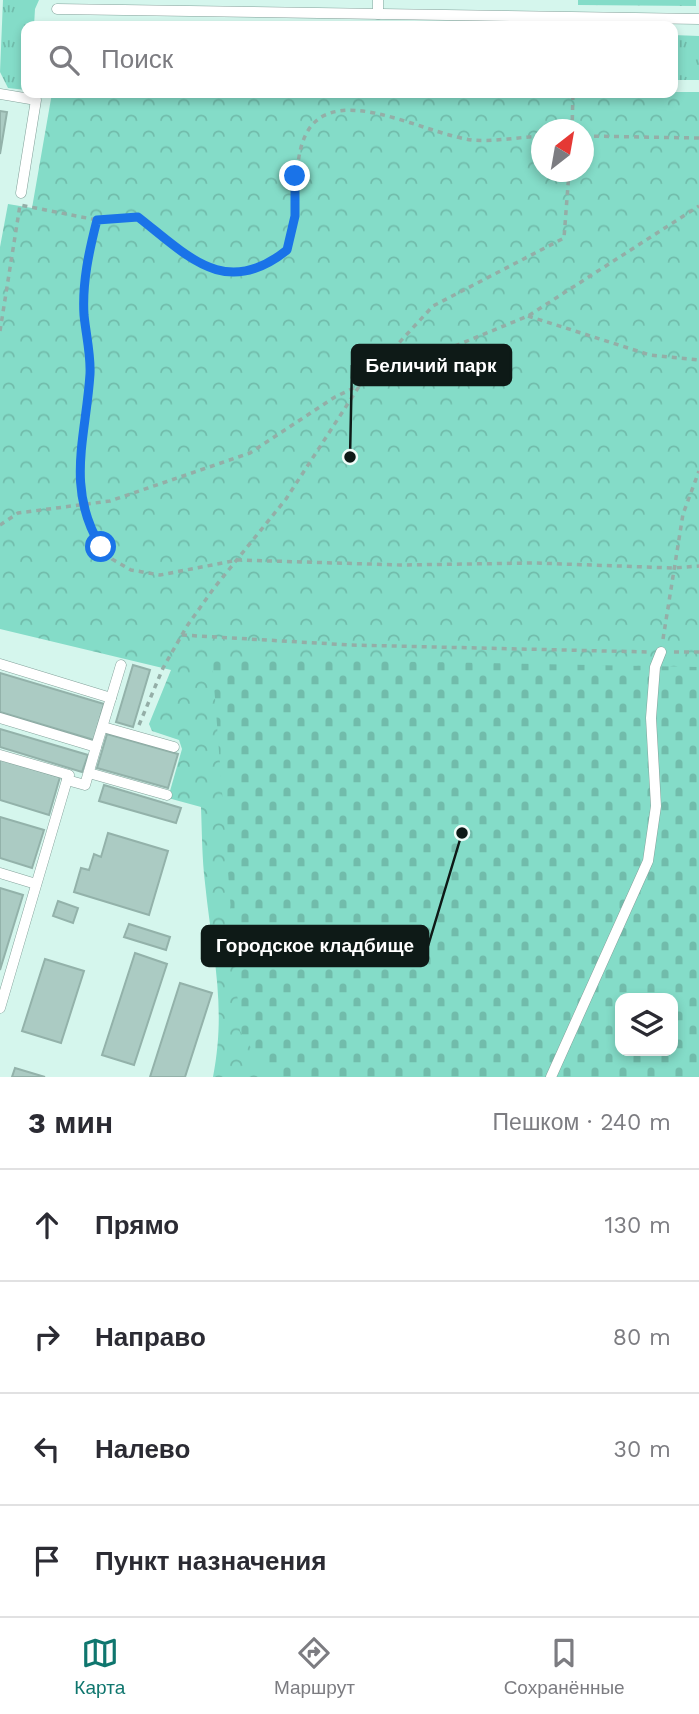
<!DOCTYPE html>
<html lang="ru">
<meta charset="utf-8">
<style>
:root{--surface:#fff;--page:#f2f2f3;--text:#2b2b33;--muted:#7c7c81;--line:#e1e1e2;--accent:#0f766e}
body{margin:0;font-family:"Work Sans",sans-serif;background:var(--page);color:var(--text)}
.controls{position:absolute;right:21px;bottom:21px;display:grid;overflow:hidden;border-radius:14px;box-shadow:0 4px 10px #0003}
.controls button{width:63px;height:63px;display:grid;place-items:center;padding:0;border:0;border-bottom:2px solid var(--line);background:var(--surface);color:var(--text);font:35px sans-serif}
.compass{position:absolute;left:531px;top:119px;width:63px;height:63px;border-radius:50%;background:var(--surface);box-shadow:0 4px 10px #0003;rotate:31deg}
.stop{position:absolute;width:21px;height:21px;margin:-16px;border:5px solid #1a73e8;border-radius:50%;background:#fff}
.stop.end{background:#1a73e8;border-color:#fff;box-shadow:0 2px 7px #0008}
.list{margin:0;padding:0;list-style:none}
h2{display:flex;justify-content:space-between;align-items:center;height:91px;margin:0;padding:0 28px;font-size:30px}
h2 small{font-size:23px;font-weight:400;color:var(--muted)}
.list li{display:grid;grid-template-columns:46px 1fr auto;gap:21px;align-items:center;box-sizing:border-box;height:112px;padding:0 28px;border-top:2px solid var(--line)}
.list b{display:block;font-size:26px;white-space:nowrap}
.list em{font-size:23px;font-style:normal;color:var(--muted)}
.icon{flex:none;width:38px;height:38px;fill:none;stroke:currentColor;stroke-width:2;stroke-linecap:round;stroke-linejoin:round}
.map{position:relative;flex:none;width:699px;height:1077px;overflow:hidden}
.search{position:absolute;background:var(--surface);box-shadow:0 4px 10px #0003;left:21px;right:21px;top:21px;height:77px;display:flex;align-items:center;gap:18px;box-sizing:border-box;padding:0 24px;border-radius:14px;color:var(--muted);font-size:26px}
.sheet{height:539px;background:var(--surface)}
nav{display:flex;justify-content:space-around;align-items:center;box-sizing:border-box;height:98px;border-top:2px solid var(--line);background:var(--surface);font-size:19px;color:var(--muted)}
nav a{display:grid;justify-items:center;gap:4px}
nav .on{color:var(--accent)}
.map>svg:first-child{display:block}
</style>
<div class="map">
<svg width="699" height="1077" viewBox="0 0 699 1077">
<defs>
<pattern id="grass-tufts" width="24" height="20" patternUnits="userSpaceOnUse" patternTransform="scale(1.75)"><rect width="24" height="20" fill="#84dcc8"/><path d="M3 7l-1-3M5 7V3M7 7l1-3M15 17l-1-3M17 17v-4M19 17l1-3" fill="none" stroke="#71bcab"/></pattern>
<pattern id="forest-crowns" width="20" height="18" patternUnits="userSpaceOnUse" patternTransform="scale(1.75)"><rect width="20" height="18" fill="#84dcc8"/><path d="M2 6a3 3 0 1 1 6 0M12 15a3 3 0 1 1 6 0" fill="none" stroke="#71bcab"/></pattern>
<pattern id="cemetery-stones" width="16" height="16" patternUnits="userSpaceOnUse" patternTransform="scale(1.75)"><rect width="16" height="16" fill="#84dcc8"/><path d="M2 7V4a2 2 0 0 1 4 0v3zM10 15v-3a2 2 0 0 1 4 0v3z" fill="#71bcab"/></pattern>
</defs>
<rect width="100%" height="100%" fill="#d5f6ed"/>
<!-- grass -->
<g fill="url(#grass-tufts)">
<path d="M3,0h36l-4,9 -1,17h-8v64l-18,-2 -8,-16z"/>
<path d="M578,0h118v6l-118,-1z"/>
<path d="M673,35l26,1v44h-26z"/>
</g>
<!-- forest -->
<path fill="url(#forest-crowns)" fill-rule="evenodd" d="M699,92v985h-486c14,-72 -1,-124 -8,-194 -3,-25 -3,-50 -4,-76l-33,-9 14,-49 -3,-9 -27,-9 -3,-7 22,-54 -171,-41v-382l8,-43 24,4 20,-115zM542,130h42v42h-42zM620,998h53v53h-53z"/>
<!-- cemetery -->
<path fill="url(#cemetery-stones)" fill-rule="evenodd" d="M212,658l487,9v410h-429l-30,-46zM620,998h53v53h-53z"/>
<!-- building -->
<g fill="#abcbc3" stroke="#93b2aa" stroke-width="2">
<path d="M0,111l7,1 -7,42z"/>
<path d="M133,665l17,5 -17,57 -17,-5z"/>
<path d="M0,673l104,31 -10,36 -94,-28z"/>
<path d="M0,729l88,26 -6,17 -82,-25z"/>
<path d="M107,734l71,20 -10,34 -71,-20z"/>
<path d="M0,759l60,18 -11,38 -49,-15z"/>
<path d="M104,785l77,23 -5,15 -77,-22z"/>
<path d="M0,817l44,13 -12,38 -32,-10z"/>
<path d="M108,833l60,18 -19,64 -75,-23 7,-24 8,2 5,-16 7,3z"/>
<path d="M0,888l23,7 -23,75z"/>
<path d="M58,901l20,7 -5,15 -20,-7z"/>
<path d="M129,924l41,13 -4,13 -42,-13z"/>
<path d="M135,953l32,11 -33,101 -32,-10z"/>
<path d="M45,959l39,12 -23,72 -39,-12z"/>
<path d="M180,983l32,10 -27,84h-35z"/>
<path d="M15,1068l30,9h-33z"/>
</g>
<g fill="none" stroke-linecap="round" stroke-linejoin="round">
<!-- lane casing -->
<g stroke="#84a29b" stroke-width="11">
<g id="lane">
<path d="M57,9l642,10"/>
<path d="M378,14v-14"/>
<path d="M0,94l36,6 -15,93"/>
<path d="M0,664l111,34 -15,49 -96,-29"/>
<path d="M111,698l10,-33"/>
<path d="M103,727l71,20"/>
<path d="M0,755l69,20 -2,5 18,5 11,-38"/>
<path d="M89,773l78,22"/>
<path d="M0,873l36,11"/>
<path d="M0,1008l67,-228"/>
<path d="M551,1077l97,-216 8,-55 -5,-88 4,-51 6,-15"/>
</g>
</g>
<!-- path -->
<g stroke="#94aea7" stroke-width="3.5" stroke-dasharray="5 5" stroke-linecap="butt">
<path d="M572,130l1,-37"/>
<path d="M584,136l115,2"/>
<path d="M97,220l-12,58 -1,35 6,59 -11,75 -1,33 11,48 23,31 19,11 29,5 78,-15 163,5 134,-2 139,5 25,-2"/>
<path d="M528,316l122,39 49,5"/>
<path d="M0,331l20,-126 77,15 41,-3c34,26 73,71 120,49 10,-4 21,-7 28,-16 22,-26 -6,-110 37,-134 39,-20 105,18 149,24 22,2 47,-3 70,-4"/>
<path d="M0,525l18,-12 92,-12 140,-48 85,-56 25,-12 73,-79 131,-68 5,-66"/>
<path d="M182,635l168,10 299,7"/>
<path d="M663,639l20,-125 16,-43"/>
<path d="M674,652h25"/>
<path d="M139,725l24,-57 24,-42 27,-38 72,-89 74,-114 168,-69 171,-110"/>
</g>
<!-- lane -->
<use href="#lane" stroke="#fff" stroke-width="10"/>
</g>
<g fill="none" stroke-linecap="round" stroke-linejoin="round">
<!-- route -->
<path stroke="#1a73e8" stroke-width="9" d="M101,547c-36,-59 -15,-110 -11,-173 1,-19 -4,-39 -6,-59 -2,-32 5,-64 13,-95l41,-3c49,38 87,83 149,33l8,-34v-40"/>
</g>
<!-- callouts -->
<path fill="none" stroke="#0e1a17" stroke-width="2.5" d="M350 457L352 365M462 833L428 946"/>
<g fill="#0e1a17" stroke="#f1fefa" stroke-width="2.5">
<circle cx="350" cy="457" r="7"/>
<circle cx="462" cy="833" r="7"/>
</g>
<g fill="#0e1a17" stroke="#0e1a17" stroke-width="2.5">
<rect x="352" y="345" width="159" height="40" rx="7"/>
<rect x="202" y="926" width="226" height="40" rx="7"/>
</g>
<g font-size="19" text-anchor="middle" font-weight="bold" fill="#fff">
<text x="431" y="372">Беличий парк</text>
<text x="315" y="952">Городское кладбище</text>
</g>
</svg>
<div class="controls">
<button><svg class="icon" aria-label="layers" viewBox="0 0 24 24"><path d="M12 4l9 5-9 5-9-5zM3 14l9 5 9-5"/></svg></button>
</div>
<svg class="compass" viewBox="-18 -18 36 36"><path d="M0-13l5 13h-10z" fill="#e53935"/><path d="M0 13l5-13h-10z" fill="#7c7c81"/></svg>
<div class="stop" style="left:101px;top:547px"></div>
<div class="stop end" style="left:295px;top:176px"></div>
<div class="search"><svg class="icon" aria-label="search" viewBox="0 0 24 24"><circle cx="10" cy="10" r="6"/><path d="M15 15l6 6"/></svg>Поиск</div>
</div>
<section class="sheet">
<h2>3 мин<small>Пешком · 240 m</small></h2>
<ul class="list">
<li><svg class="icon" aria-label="ahead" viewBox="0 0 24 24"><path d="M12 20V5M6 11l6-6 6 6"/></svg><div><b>Прямо</b></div><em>130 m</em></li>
<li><svg class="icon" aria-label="right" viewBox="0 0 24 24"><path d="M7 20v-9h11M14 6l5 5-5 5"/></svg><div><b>Направо</b></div><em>80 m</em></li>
<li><svg class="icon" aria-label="left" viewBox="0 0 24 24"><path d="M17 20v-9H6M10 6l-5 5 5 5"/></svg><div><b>Налево</b></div><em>30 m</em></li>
<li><svg class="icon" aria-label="arrive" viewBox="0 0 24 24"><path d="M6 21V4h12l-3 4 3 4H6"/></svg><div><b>Пункт назначения</b></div></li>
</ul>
</section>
<nav>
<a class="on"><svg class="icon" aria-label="map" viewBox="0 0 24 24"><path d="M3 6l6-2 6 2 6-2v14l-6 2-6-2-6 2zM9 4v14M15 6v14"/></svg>Карта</a>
<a><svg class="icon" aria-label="directions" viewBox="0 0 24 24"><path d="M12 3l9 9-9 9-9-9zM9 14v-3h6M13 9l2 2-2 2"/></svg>Маршрут</a>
<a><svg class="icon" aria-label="saved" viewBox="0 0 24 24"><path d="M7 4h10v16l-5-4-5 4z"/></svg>Сохранённые</a>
</nav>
